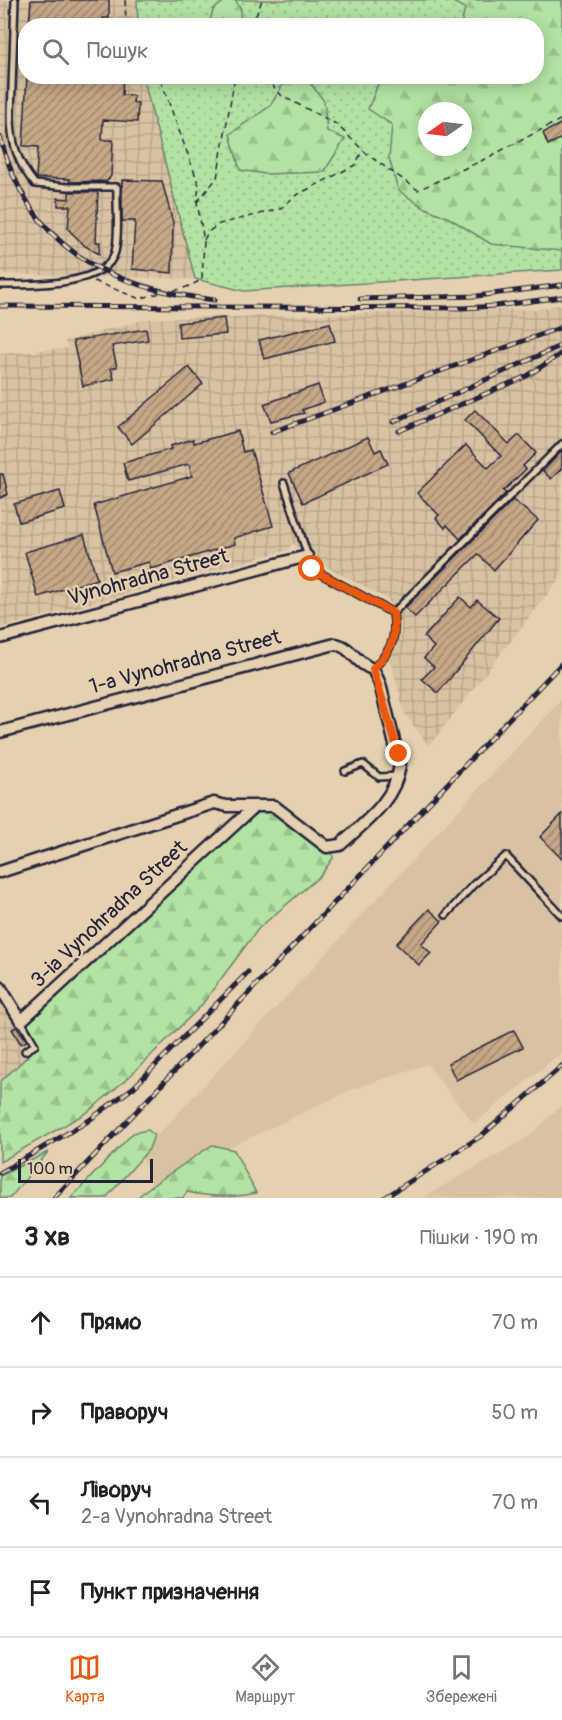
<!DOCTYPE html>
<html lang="uk">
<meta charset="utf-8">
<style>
:root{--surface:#fff;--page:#f2f2f2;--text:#202124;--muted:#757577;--line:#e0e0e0;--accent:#ea580c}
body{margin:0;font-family:Pangolin,sans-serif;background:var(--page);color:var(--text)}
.compass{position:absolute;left:418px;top:102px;width:54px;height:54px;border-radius:50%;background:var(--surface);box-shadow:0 3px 15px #0003;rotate:256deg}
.scale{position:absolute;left:18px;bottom:15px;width:135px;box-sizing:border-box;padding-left:6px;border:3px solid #22223b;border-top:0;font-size:16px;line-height:21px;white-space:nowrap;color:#22223b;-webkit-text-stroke:4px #e5d1b0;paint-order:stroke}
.stop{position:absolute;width:18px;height:18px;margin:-14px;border:4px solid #ea580c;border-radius:50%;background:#fff}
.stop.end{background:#ea580c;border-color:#fff;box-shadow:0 2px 6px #0008}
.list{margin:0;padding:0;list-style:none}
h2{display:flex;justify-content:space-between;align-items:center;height:78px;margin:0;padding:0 24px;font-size:26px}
h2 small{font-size:20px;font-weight:400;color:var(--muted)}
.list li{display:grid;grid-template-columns:39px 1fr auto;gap:18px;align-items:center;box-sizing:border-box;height:90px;padding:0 24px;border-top:2px solid var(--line)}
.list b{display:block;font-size:22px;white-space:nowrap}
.list p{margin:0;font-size:20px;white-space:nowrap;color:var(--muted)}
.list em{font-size:20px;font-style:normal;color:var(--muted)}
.icon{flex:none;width:33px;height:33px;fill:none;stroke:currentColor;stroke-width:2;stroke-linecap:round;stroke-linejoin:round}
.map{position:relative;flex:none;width:562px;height:1198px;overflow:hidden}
.search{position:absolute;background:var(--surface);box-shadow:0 3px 15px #0003;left:18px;right:18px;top:18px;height:66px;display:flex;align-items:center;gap:15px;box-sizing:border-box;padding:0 21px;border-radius:24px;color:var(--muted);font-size:22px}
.sheet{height:438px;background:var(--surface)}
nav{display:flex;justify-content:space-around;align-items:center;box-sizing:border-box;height:84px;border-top:2px solid var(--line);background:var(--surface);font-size:16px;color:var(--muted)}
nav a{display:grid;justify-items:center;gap:3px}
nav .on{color:var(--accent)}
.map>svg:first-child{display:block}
</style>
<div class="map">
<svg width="562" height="1198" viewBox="0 0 562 1198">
<defs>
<pattern id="industrial-grid" width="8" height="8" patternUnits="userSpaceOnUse" patternTransform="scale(1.5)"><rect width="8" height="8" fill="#d8c2a2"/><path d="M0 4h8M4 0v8" fill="none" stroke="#b9a68c"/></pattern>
<pattern id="grass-dots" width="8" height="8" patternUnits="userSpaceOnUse" patternTransform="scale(1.5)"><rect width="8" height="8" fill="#b2e3a2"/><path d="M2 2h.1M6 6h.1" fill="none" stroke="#99c28c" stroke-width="1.8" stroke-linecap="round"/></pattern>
<pattern id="forest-firs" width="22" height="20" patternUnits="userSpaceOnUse" patternTransform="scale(1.5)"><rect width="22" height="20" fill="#b2e3a2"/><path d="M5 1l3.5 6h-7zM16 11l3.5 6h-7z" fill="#99c28c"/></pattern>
<pattern id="building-hatch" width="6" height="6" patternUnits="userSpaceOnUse" patternTransform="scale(1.5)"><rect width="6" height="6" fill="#c6a887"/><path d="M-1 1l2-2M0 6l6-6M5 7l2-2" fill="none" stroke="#a08870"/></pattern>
</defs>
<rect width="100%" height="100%" fill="#e5d1b0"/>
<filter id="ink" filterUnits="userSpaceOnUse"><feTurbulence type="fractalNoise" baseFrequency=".0167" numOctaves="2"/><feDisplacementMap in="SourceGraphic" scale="12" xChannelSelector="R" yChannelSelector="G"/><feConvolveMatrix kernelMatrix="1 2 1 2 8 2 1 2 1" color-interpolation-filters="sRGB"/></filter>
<g filter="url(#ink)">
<!-- built -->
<g fill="#d8c2a2">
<path d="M562,699v353l-88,72 -47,-60 -76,26 -161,76 -36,23 -13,-36z"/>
<path d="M562,1105v93h-140l106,-61z"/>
</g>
<!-- industrial -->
<g fill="url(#industrial-grid)">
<path d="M0,0h137l1,25 -112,1v50l117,1 52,202 -195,-5z"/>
<path d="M562,305v270l-133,171 -24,-32 -15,-54 4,-18 7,-8 -2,-20 -12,-15 -64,-34 -31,-22 -4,7 -288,78v-274l68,-6 -3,-7 81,-22 389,-10z"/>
<path d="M0,989l29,50 -8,5 7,12 -28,26z"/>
</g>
<!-- grass -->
<path fill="url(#grass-dots)" stroke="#6a826e" stroke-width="1.5" fill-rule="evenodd" d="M137,0h425v270l-318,21 -49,-12 -52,-202 393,-1v-50l-398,-1zM427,111h36v36h-36z"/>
<!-- forest -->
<g fill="url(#forest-firs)" stroke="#6a826e" stroke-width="1.5" fill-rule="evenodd">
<path d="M226,0h9l6,9 -2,16h-30l4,-15z"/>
<path d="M449,0h113v251l-71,-7 -42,-26 -26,-11 -25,-17 -9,-32 3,-33 -24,-16 13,-32 155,-1v-50l-75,-1 4,-17zM427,111h36v36h-36z"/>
<path d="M287,78l21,2 16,21 3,30 18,8 -21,33 -58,2 -26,-4 -10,-36 40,-28z"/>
<path d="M276,805l56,46 1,7 -12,17 -62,53 -59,79 -71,70 -41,35 -88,50v-80l28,-26 -3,-5 10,-6 -14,-24 233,-214z"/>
<path d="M148,1130l6,5 -5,14 -43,49h-35l62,-65z"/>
<path d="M212,1145l22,5 22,43c-22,5 -46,4 -69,-1l-4,6h-46l10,-9z"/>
<path d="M48,1152l-38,46h-10v-22z"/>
</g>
<!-- building -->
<g fill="url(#building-hatch)" stroke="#22223b" stroke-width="1.5">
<path d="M31,0h78v18h-6l-1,8h-73z"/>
<path d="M27,76h96l-1,19 12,1 -1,7h5l-1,19 -34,-2 -1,20h11l-2,36 -4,5 -38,1 1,-3 -34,-1 2,-31 -15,-1z"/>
<path d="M562,123v15l-14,7 -5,-12z"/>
<path d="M122,180l40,1 11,42 -1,50 -40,-4 3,-48h-13z"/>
<path d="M69,192h29l-2,50h4l-1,12 -14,-8 -17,-17 2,-23h-12v-8l11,1z"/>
<path d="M224,318l2,16 -47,4 -1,-15z"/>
<path d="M330,323l5,18 -71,18 -5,-19z"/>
<path d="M146,329l2,11 -36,6 5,21 -6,1 3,11 -31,7 -10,-45z"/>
<path d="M189,367l14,17 -71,60 -14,-17z"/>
<path d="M318,385l6,17 -22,8 2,3 -33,8 -7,-17z"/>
<path d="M475,410l34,34 10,-9 17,18 -13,13 3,3 -23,22 3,2 -46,46 -13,-14 -2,3 -9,-10 3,-3 -22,-22 49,-48 22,23 13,-12 -36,-36z"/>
<path d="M238,431l5,21 8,-2 22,76 -39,12 1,6 -84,25 -2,-7 -37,10 -18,-67 98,-29 -3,-12 -61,17 -5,-18 48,-14 -1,-3 23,-7 1,4z"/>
<path d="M368,437l7,15 6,-3 7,15 -85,39 -14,-30z"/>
<path d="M562,451v17l-11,11 -8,-8z"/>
<path d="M0,474h3l5,20 -8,4z"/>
<path d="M60,491l5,18 -46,13 -5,-18z"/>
<path d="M513,500l25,20 -44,50 -16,-16 -63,63 -10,-9z"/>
<path d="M84,535l13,44 -59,18 -13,-45z"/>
<path d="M460,597l11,10 6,-7 22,18 -61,75 -16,-14 12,-12 -10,-9 10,-11 -10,-10z"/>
<path d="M562,814v45l-22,-22z"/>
<path d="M429,909l13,12 -21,23 10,9 -12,12 -23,-21z"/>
<path d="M17,1027l10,14 -6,3 -9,-15z"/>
<path d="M514,1030l9,17 -67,33 -8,-17z"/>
</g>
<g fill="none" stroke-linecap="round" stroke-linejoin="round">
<!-- lane casing -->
<g stroke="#22223b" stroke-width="10">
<g id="lane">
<path d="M0,285c27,0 106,2 115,-33 5,-19 1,-45 2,-65h-49l-33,-3c-17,-20 -24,-41 -24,-68l4,-116"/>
<path d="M284,483l28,86 81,44c4,27 -2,37 -20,56"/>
<path d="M393,613l169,-169"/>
<path d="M345,771l18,-7 16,13 18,-1"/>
<path d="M446,915l27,-30 33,-29 56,60"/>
<path d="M21,1021l14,24 -10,6"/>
</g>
</g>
<!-- street casing -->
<g stroke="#22223b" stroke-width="15">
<g id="street">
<path d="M0,638l307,-82"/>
<path d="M0,732l335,-88c16,2 22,21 38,25l7,15 20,81c-5,36 -35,57 -60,80l-13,2 -53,-41h-47l-13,-3 -214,69"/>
<path d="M0,987l21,34 233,-214"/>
</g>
</g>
<!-- path -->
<g stroke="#22223b" stroke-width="1.5" stroke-dasharray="6 4.5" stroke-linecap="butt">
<path d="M125,0l1,26"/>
<path d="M252,26l10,-26"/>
<path d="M264,76l18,20 54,28 32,31 50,35 67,-31 77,-40"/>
<path d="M197,202l20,-24 18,-102"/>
<path d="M204,240l4,-8 11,-8 61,-15 15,-13 60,-31 8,-15"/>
<path d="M94,281l46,18c25,-10 40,-5 62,-20l2,-38 -7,-39 2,-17 -40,-109"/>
</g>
<!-- lane -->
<use href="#lane" stroke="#e5d1b0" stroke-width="5"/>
<!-- street -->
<use href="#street" stroke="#e5d1b0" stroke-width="10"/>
<!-- rail casing -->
<g stroke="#22223b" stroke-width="5">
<g id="rail">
<path d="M0,137c29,111 108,151 215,163"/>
<path d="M360,299l117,-3 85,-11"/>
<path d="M0,306l463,2 33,-2 66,-9"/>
<path d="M393,422l169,-77"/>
<path d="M399,431l128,-55 35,-23"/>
<path d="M272,432l290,-105"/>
<path d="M0,1173l88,-52 46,-34 114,-115"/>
<path d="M54,1198l508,-535"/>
<path d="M384,1198l97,-62 81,-70"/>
</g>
</g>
<!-- rail -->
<use href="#rail" stroke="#e5d1b0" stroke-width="3" stroke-dasharray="9" stroke-linecap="butt"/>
</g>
</g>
<g fill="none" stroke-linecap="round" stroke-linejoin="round" filter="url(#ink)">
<!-- route -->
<path stroke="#ea580c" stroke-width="8" d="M312,569l81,44c4,27 -2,37 -20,56l26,85"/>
</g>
<g text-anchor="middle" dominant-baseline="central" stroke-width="5" stroke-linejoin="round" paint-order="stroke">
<!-- street labels -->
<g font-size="21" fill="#22223b" stroke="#e5d1b0">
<text transform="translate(148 577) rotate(-15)">Vynohradna Street</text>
<text transform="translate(185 662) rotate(-15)">1-a Vynohradna Street</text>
<text transform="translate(109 914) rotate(-43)">3-ia Vynohradna Street</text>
</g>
</g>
</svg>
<svg class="compass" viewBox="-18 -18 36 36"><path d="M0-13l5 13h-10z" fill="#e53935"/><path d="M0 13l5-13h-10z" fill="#757577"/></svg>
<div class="scale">100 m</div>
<div class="stop" style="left:312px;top:569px"></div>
<div class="stop end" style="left:399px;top:754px"></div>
<div class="search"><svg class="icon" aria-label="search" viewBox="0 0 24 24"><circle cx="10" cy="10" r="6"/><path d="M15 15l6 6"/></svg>Пошук</div>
</div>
<section class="sheet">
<h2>3 хв<small>Пішки · 190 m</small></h2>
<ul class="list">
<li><svg class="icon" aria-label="ahead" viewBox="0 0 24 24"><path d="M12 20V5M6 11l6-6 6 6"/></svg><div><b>Прямо</b></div><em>70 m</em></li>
<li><svg class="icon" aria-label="right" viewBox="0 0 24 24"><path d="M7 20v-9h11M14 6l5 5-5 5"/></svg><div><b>Праворуч</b></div><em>50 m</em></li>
<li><svg class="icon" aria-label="left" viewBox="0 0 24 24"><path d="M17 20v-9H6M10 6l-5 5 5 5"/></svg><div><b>Ліворуч</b><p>2-a Vynohradna Street</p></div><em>70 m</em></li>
<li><svg class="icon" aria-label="arrive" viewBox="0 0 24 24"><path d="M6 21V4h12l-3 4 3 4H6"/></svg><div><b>Пункт призначення</b></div></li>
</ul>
</section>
<nav>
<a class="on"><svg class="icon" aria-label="map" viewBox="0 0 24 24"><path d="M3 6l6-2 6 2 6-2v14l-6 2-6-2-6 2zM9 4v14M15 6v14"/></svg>Карта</a>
<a><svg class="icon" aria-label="directions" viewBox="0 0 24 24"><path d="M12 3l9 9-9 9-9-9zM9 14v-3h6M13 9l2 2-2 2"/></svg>Маршрут</a>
<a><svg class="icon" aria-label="saved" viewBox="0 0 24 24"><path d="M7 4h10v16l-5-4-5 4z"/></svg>Збережені</a>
</nav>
